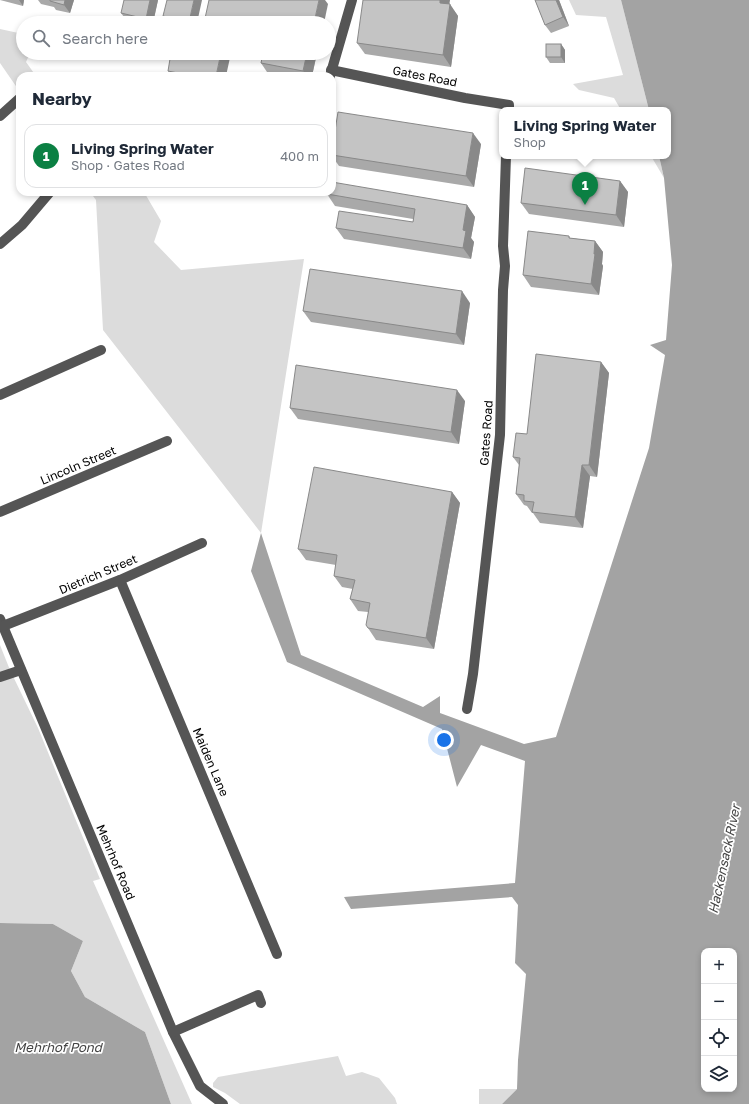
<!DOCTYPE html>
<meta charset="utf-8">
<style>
:root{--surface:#fff;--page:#f6f6f7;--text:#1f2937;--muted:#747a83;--line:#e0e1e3;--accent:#0b8043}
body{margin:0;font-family:"Golos Text",sans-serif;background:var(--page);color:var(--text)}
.controls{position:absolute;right:12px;bottom:12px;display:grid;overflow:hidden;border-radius:8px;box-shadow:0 2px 6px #0003}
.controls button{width:36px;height:36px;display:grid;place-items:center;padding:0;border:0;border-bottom:1px solid var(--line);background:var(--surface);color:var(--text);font:20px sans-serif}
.you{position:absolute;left:444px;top:740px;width:14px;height:14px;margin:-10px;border:3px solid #fff;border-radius:50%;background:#1a73e8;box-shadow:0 0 0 6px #1a73e833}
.badge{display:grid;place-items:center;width:26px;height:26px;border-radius:50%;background:var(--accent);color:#fff;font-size:13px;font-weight:700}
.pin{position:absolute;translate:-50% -33px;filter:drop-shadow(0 1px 2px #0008)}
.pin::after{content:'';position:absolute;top:21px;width:14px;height:12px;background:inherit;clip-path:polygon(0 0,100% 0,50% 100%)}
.popup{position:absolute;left:499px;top:107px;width:172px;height:52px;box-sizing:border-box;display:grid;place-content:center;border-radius:8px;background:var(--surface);filter:drop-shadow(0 1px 3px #0005);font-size:13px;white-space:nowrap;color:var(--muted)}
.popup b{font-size:15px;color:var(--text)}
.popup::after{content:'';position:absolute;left:50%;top:100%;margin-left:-8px;border:8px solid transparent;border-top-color:var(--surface)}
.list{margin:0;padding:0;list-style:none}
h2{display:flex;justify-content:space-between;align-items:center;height:52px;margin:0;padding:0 16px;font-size:17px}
h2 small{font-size:13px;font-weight:400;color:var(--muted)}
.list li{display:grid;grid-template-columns:26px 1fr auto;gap:12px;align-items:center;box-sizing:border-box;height:64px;margin:0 8px 8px;padding:0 8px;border:1px solid var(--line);border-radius:12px}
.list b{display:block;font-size:15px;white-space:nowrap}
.list p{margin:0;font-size:13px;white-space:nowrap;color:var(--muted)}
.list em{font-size:13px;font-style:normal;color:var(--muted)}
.icon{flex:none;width:22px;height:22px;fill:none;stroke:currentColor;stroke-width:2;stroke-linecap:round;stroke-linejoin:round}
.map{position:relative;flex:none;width:749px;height:1104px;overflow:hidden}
.search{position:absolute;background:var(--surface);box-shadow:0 2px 6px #0003;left:16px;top:16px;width:320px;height:44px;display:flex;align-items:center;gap:10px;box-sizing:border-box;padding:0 14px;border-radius:22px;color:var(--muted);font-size:15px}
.panel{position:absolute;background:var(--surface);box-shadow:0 2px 6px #0003;left:16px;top:72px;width:320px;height:124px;border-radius:12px}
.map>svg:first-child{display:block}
</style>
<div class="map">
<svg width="749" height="1104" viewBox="0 0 749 1104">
<rect width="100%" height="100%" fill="#fff"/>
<!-- green -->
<g fill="#dcdcdc">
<path d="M569,0h52l28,110h-28l-7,-12 -35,-8 -6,-6 50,-9 -17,-58 -30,-2z"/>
<path d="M0,29l23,5v19h7l-4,9 10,14h-16v16l-20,-29z"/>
<path d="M651,156h8l5,22z"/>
<path d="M90,192h54l17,29 -7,21 27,28 123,-11 -43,274 -158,-203 -7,-130z"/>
<path d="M0,645l10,25 28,58 62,151 -7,2 99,223h-21l-26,-72 -60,-35 -14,-26 12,-30 -30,-17 -53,-1z"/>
<path d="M338,1056l8,20 16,-4 17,6 16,20 2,6h-157l-15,-11 -12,-6v-4l5,-6z"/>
<path d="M479,1089h38l-15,15h-23z"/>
</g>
<!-- water -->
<g fill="#a3a3a3" fill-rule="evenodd">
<path d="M621,0h128v1104h-247l15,-15 1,-29 8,-86 -11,-11 3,-58 -6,-8 -161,12 -7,-12 171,-14 10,-122 -44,-16 -24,42 -15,-58 -155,-67 -36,-91 10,-38 40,122 122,52 17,-11v17l84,31 32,-7 93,-289 16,-93 -15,-10 16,-5 6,-75 -8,-87 -5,-22h9v-46h-19zM704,951h30v138h-30z"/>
<path d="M0,923l53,1 30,17 -12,30 14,26 60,35 26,72h-171z"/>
</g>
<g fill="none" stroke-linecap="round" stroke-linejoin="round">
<!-- minor -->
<g stroke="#555" stroke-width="10">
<path d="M331,70l134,28 44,7v5"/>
<path d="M330,76l22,-76"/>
<path d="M0,116l20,-18"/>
<path d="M0,244l22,-19 28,-33"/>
<path d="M0,395l101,-45"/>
<path d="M0,512l167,-71"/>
<path d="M120,580l157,374"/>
<path d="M0,619l173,413 27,54 23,18"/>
<path d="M3,626l117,-46 82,-37"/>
<path d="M0,677l21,-7"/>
<path d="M467,709l6,-35 27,-239 3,-145 2,-24 -2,-20 3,-90"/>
<path d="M173,1032l85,-37 3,8"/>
</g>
</g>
<!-- wall -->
<g fill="#a9a9a9">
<path d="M0,0h24l-1,6z"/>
<path d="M38,0h36l-4,13 -14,-3 -2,-3 -13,-3z"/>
<path d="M158,0l-5,23h-19l-7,-2 -6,-8z"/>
<path d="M535,0h24l10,26 -18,7 -6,-8z"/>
<path d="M449,4l9,12 -7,51 -86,-13 -8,-11z"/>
<path d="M163,16l34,7h-28z"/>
<path d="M561,44l4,6v13h-15l-4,-6z"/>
<path d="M263,53h54l-5,23h-35l-8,-1 -8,-12z"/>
<path d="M168,71l58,5h-55z"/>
<path d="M481,144l-7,43 -135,-21 -7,-10v-7z"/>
<path d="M585,156h25l-1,3z"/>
<path d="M620,181l8,11 -4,35 -95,-13 -8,-11z"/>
<path d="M327,194l140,11 8,12 -4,21 3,4 -3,17 -127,-20 -8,-11 77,-6v-3l-78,-13z"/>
<path d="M569,236l1,2 25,3 8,11 -1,12 1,2 -4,29 -68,-8 -8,-12z"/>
<path d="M470,303l-6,42 -153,-23 -8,-11z"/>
<path d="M601,362l8,11 -12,104 -7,-1 -7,52 -43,-5 -7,-10h-1l-5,-7 -3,-1 -8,-11 3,-29 -6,-8 14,-23z"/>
<path d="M465,401l-6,43 -161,-25 -8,-11z"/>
<path d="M452,492l8,11 -26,146 -58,-9 -8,-12v-16l-10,-1 -8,-12 3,-10 -11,-2 -8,-11 2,-11 -30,-5 -8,-11z"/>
</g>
<!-- shaded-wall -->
<g fill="#898989">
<path d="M19,0h5l-1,6z"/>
<path d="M65,0h9l-4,13 -6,-8z"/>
<path d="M150,0h8l-5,23h-4l-3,-4z"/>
<path d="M194,0h8l-5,23h-8v-1z"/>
<path d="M319,0h6l3,4 -4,19h-10z"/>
<path d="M440,0h10l-2,14 -8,-11z"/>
<path d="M556,0h3l10,26 -6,-9z"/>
<path d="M450,4l8,12 -7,51 -8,-12z"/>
<path d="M561,44l4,6v13l-4,-6z"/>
<path d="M221,53h10l-5,23h-10z"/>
<path d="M307,53h10l-5,23h-5l-4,-5z"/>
<path d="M473,133l8,11 -7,43 -8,-11z"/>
<path d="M620,181l8,11 -4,35 -8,-12z"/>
<path d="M467,205l8,12 -4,21 3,4 -3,17 -8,-11v-18z"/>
<path d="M595,241l8,11 -1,12 1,2 -4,29 -8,-11z"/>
<path d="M462,291l8,12 -6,42 -8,-11z"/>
<path d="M601,362l8,11 -12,104 -8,-12z"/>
<path d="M457,390l8,11 -6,43 -8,-12z"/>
<path d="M582,465l8,11 -7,52 -8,-11z"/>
<path d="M452,492l8,11 -26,146 -8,-11z"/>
</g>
<!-- building -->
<g fill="#c4c4c4" stroke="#898989">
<path d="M50,0h15l-1,5 -14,-4z"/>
<path d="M124,0h26l-4,19 -25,-6z"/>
<path d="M167,0h27l-5,22 -26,-6z"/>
<path d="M209,0h110l-5,23h-110z"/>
<path d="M363,0h77v3l10,1 -7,51 -86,-12z"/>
<path d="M535,0h21l7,17 -18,8z"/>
<rect x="546" y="44" width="15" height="13"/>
<path d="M171,53h50l-5,23h-23l-25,-5z"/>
<path d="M263,53h44l-4,18 -42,-8z"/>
<path d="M338,112l135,21 -7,43 -134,-21v-6z"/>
<path d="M525,168l95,13 -4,34 -95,-12z"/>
<path d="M332,182l135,23 -4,25 3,1 -3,17 -127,-20 3,-17 74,11 2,-13 -88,-15v-2h5z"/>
<path d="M528,231l41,5v2l26,3 -1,13h1l-4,30 -68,-9z"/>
<path d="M310,269l152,22 -6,43 -153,-23z"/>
<path d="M536,354l65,8 -12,103h-7l-7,52 -43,-5 2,-10 -10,-1v-6l-8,-1 4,-36 -7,-1 3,-24 11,1z"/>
<path d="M296,365l161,25 -6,42 -161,-24z"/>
<path d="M314,467l138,25 -26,146 -58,-10 -2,-3 4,-22 -20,-4 5,-19 -21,-4 3,-21 -39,-6z"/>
</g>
<g text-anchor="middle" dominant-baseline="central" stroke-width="3.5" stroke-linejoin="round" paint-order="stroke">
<!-- street labels -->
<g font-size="12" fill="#000" stroke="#fff">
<text transform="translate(425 76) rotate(11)">Gates Road</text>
<text transform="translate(486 433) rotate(-86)">Gates Road</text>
<text transform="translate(78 465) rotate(-23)">Lincoln Street</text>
<text transform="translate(98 574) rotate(-23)">Dietrich Street</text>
<text transform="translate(211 762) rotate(67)">Maiden Lane</text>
<text transform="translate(116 862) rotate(67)">Mehrhof Road</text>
</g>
<!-- water labels -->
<g font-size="13" font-style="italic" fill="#444" stroke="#fff">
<text transform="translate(724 859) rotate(-78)">Hackensack River</text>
<text x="58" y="1047">Mehrhof Pond</text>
</g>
</g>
</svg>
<div class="controls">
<button>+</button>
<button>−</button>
<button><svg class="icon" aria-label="locate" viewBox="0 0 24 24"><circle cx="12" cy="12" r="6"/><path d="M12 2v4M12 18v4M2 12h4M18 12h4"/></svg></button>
<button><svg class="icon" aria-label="layers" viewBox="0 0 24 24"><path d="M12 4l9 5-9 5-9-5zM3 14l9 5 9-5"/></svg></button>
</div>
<div class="you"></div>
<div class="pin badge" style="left:585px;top:205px">1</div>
<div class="popup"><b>Living Spring Water</b>Shop</div>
<div class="search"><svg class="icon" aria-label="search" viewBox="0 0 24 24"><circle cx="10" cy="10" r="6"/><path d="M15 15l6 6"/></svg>Search here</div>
<section class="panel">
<h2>Nearby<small></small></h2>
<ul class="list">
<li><span class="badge">1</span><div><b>Living Spring Water</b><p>Shop · Gates Road</p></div><em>400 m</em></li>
</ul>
</section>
</div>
